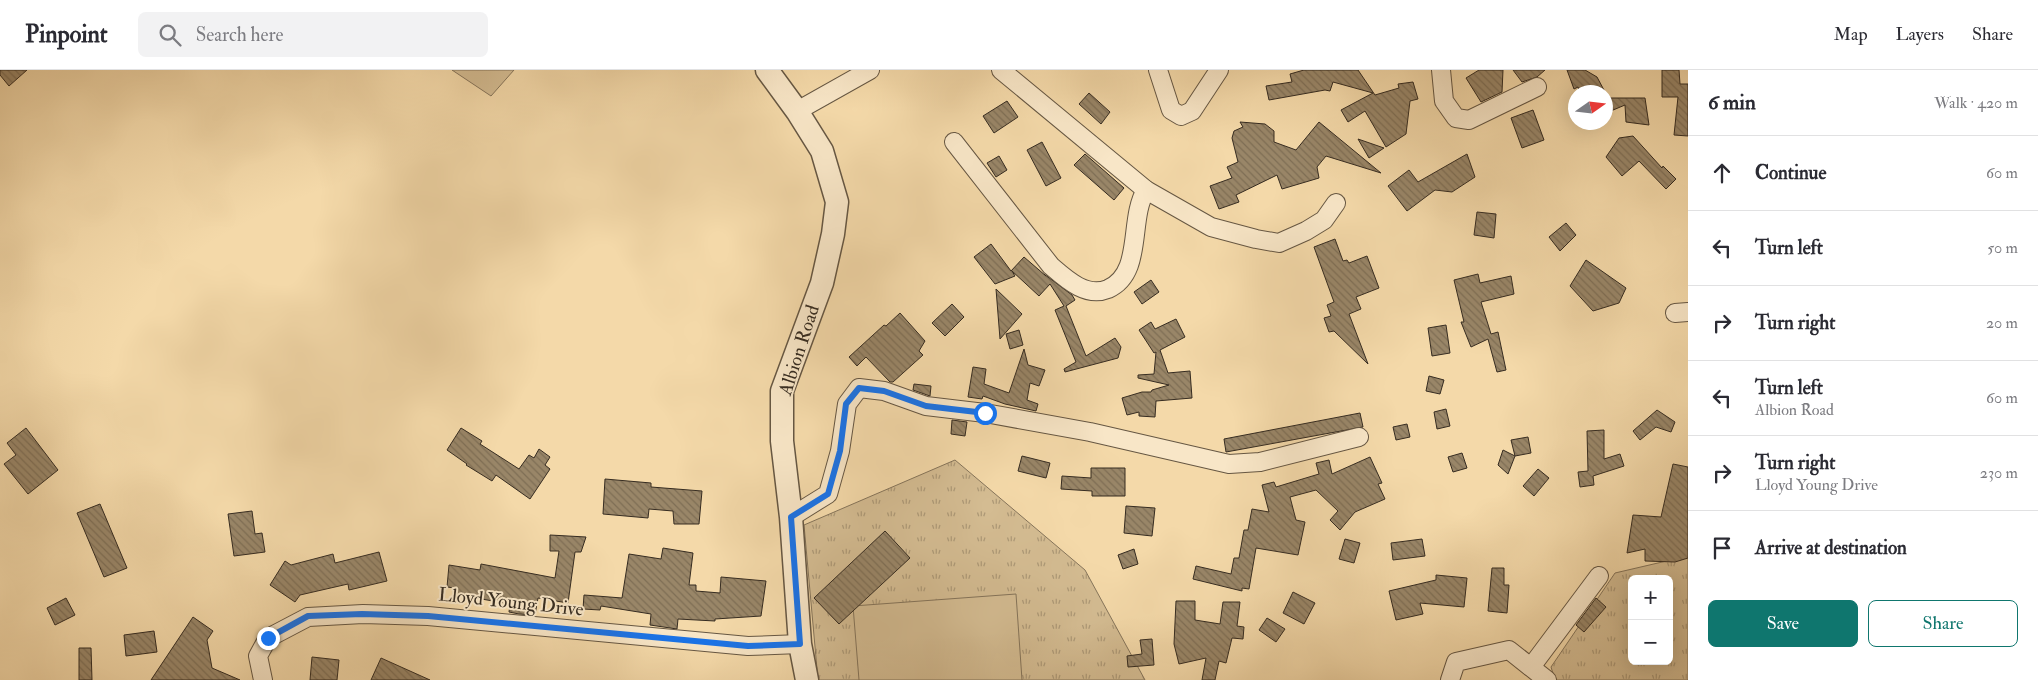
<!DOCTYPE html>
<meta charset="utf-8">
<style>
:root{--surface:#fff;--page:#f2f2f3;--text:#2b2b33;--muted:#7c7c81;--line:#e1e1e2;--accent:#0f766e}
body{margin:0;font-family:"IM FELL Double Pica",serif;background:var(--page);color:var(--text)}
.controls{position:absolute;right:15px;bottom:15px;display:grid;overflow:hidden;border-radius:8px;box-shadow:0 5px 20px #0002}
.controls button{width:45px;height:45px;display:grid;place-items:center;padding:0;border:0;border-bottom:1px solid var(--line);background:var(--surface);color:var(--text);font:25px sans-serif}
.compass{position:absolute;left:1568px;top:15px;width:45px;height:45px;border-radius:50%;background:var(--surface);box-shadow:0 5px 20px #0002;rotate:76deg}
.stop{position:absolute;width:15px;height:15px;margin:-11px;border:4px solid #1a73e8;border-radius:50%;background:#fff}
.stop.end{background:#1a73e8;border-color:#fff;box-shadow:0 1px 5px #0008}
.list{margin:0;padding:0;list-style:none}
h2{display:flex;justify-content:space-between;align-items:center;height:65px;margin:0;padding:0 20px;font-size:21px}
h2 small{font-size:16px;font-weight:400;color:var(--muted)}
.list li{display:grid;grid-template-columns:32px 1fr auto;gap:15px;align-items:center;box-sizing:border-box;height:75px;padding:0 20px;border-top:1px solid var(--line)}
.list b{display:block;font-size:19px;white-space:nowrap}
.list p{margin:0;font-size:16px;white-space:nowrap;color:var(--muted)}
.list em{font-size:16px;font-style:normal;color:var(--muted)}
.actions{display:flex;gap:10px;padding:15px 20px}
.actions a{flex:1;padding:11px 0;border:1px solid var(--accent);border-radius:8px;text-align:center;font-size:18px;color:var(--accent)}
.actions .main{background:var(--accent);color:#fff}
.icon{flex:none;width:28px;height:28px;fill:none;stroke:currentColor;stroke-width:2;stroke-linecap:round;stroke-linejoin:round}
.map{position:relative;flex:none;width:1688px;height:610px;overflow:hidden}
header{display:flex;align-items:center;gap:30px;box-sizing:border-box;height:70px;padding:0 25px;background:var(--surface);border-bottom:1px solid var(--line)}
header strong{font-size:24px}
nav{display:flex;gap:28px;margin-inline-start:auto;font-size:18px}
.search{width:350px;height:45px;background:var(--page);display:flex;align-items:center;gap:12px;box-sizing:border-box;padding:0 18px;border-radius:8px;color:var(--muted);font-size:19px}
main{display:flex}
aside{flex:1;background:var(--surface)}
.map>svg:first-child{display:block}
</style>
<header>
<strong>Pinpoint</strong>
<div class="search"><svg class="icon" aria-label="search" viewBox="0 0 24 24"><circle cx="10" cy="10" r="6"/><path d="M15 15l6 6"/></svg>Search here</div>
<nav><a>Map</a><a>Layers</a><a>Share</a></nav>
</header>
<main>
<div class="map">
<svg width="1688" height="610" viewBox="0 0 1688 610">
<defs>
<pattern id="grass-tufts" width="24" height="20" patternUnits="userSpaceOnUse" patternTransform="scale(1.25)"><rect width="24" height="20" fill="#d4bc92"/><path d="M3 7l-1-3M5 7V3M7 7l1-3M15 17l-1-3M17 17v-4M19 17l1-3" fill="none" stroke="#ad9977"/></pattern>
<pattern id="building-back-hatch" width="6" height="6" patternUnits="userSpaceOnUse" patternTransform="scale(1.25)"><rect width="6" height="6" fill="#998668"/><path d="M-1 5l2 2M0 0l6 6M5-1l2 2" fill="none" stroke="#7e6e55"/></pattern>
</defs>
<rect width="100%" height="100%" fill="#f4d9a9"/>
<filter id="stains"><feTurbulence type="fractalNoise" baseFrequency=".004" numOctaves="4"/><feColorMatrix values="0 0 0 0 .2 0 0 0 0 .09 0 0 0 0 .02 0 0 0 .5 -.17"/></filter>
<radialGradient id="worn" r=".72"><stop offset=".6" stop-color="#630" stop-opacity="0"/><stop offset="1" stop-color="#630" stop-opacity=".3"/></radialGradient>
<!-- grass -->
<g fill="url(#grass-tufts)" stroke="#85745a" fill-rule="evenodd">
<path d="M955,390l130,110 60,110h-327l-14,-155z"/>
<path d="M1688,486v124h-133l-4,-13 64,-94zM1632,509h37v82h-37z"/>
</g>
<!-- pitch -->
<g fill="#d4bc92" stroke="#85745a">
<path d="M452,0h62l-23,26z"/>
<path d="M1016,524l6,86h-163l-6,-74z"/>
</g>
<!-- building -->
<g fill="url(#building-back-hatch)" stroke="#362c21">
<path d="M0,0h27l-18,16 -9,-11z"/>
<path d="M1304,0h54l17,25 24,-7 -1,-4 15,-2 5,17 -8,2 -4,33 -20,13 -21,-36 -17,11 -7,-12 32,-17 -40,-11 -3,9 -5,-1 -56,10 -3,-14 26,-4 -2,-8z"/>
<path d="M1479,0h24l-1,22 -21,10 -15,-24z"/>
<path d="M1513,0h32l-8,7 -15,5z"/>
<path d="M1567,0h18l12,7 8,15h-25l-2,-5 -4,2z"/>
<path d="M1662,0h17l1,14h8v52l-14,-1 4,-38h-16z"/>
<path d="M1089,23l21,19 -9,12 -22,-20z"/>
<path d="M1606,28h39l4,27 -23,-3 -1,-17 -19,8z"/>
<path d="M1007,31l11,16 -24,16 -11,-17z"/>
<path d="M1533,40l11,30 -22,8 -11,-30z"/>
<path d="M1240,52l25,2 9,7v11l22,8 23,-28 62,51 -55,-17 -9,11 2,11 -37,11 -5,-14 -41,20 3,7 -20,7 -9,-23 22,-8 -5,-11 11,-5 -6,-24 2,-7 9,-4z"/>
<path d="M1633,66l29,32 1,-2 13,13 -10,10 -27,-28 -17,15 -16,-19 13,-19z"/>
<path d="M1358,69l26,9 -15,10z"/>
<path d="M1042,72l19,36 -15,8 -19,-36z"/>
<path d="M1085,84l39,34 -10,12 -40,-35z"/>
<path d="M1467,84l8,23 -23,15 -17,-2 -28,21 -19,-25 21,-16 9,12z"/>
<path d="M999,86l8,14 -11,7 -9,-14z"/>
<path d="M1477,142l19,2 -2,24 -20,-3z"/>
<path d="M1566,153l10,12 -16,16 -11,-14z"/>
<path d="M1335,169l8,22 4,-1 2,3 18,-7 12,32 -23,9 5,12 -12,5 19,50 -34,-33 -5,1 -5,-14 7,-2 -4,-11 7,-3 -20,-55z"/>
<path d="M991,174l20,27 13,-14 22,19 -2,-2 28,21 3,5 -9,6 20,50 29,-18 6,9 -3,11 -53,14 -1,-3 12,-7 -21,-52 9,-4 -14,-22 -11,12 -27,-25 3,5 -20,8 -21,-27z"/>
<path d="M1586,190l40,28 -7,15 -26,8 -23,-25z"/>
<path d="M1478,204l2,9 31,-7 3,18 -33,8 10,32 7,-2 8,38 -9,2 -9,-33 -17,8 -10,-25h3l-10,-42z"/>
<path d="M1151,210l8,12 -17,12 -8,-12z"/>
<path d="M996,219l26,25 -22,25z"/>
<path d="M952,234l12,13 -19,19 -13,-13z"/>
<path d="M900,243l25,28 -6,10 4,4 -30,27h-3l-24,-25 -9,9 -8,-9 35,-32 2,1z"/>
<path d="M1176,249l9,18 -25,13 8,23 22,-2 2,27 -36,3 -1,16 -16,-1v-4l-12,3 -5,-17 20,-6h9l1,-2 17,-5 -31,-7v-3l16,-1 2,-22 -2,1 -15,-23 12,-8 4,7z"/>
<path d="M1446,255l4,28 -18,3 -4,-28z"/>
<path d="M1019,260l4,15 -13,4 -4,-15z"/>
<path d="M1024,279l4,16 17,5 -6,16 -9,-3 -3,17 11,4 -2,7 -31,-7 -22,-8 -1,3 -14,-2 5,-30 13,2 -2,15 25,9z"/>
<path d="M1429,306l15,4 -4,14 -14,-3z"/>
<path d="M914,314l17,2 -1,10 -17,-6z"/>
<path d="M1446,339l4,17 -13,3 -3,-17z"/>
<path d="M1657,340l18,12 -4,10 -15,-5 -16,13 -7,-9z"/>
<path d="M1360,343l3,14 -137,25 -2,-13z"/>
<path d="M952,350l15,2 -2,14 -14,-2z"/>
<path d="M1407,354l3,13 -14,3 -3,-13z"/>
<path d="M26,358l32,42 -30,24 -24,-30 12,-9 -9,-12z"/>
<path d="M461,358l21,13 -2,3 39,25 10,-14 5,3 5,-9 11,8 -5,8 5,4 -20,30 -34,-24 -4,6 -26,-16 1,-1 -20,-14z"/>
<path d="M1604,360v29l16,-5 4,12 -31,10 1,9 -14,2 -2,-15 10,-1 -1,-40z"/>
<path d="M1528,367l3,16 -16,3 -4,-16z"/>
<path d="M1503,380l12,6 -7,18 -10,-9z"/>
<path d="M1462,383l5,15 -14,4 -5,-15z"/>
<path d="M1022,386l28,7 -4,15 -28,-7z"/>
<path d="M1370,387l12,26 -4,1 7,15 -30,13 -15,18 -10,-10 8,-9 -22,-21 -26,7 6,23 9,2 -7,33 -42,-7 -7,41 -7,-1v3l-49,-12 3,-13 35,8 3,-16h5l5,-28h4l4,-21 17,3 -7,-27 12,-3 2,5 43,-13 -3,-11 13,-3 3,14z"/>
<path d="M1673,394l15,3v91l-13,4 -30,-1v-12l-18,4 6,-38 28,2z"/>
<path d="M1091,398h34v28h-33v-5l-31,-2 1,-13 29,2z"/>
<path d="M1538,399l11,9 -15,18 -11,-10z"/>
<path d="M605,409l46,4v4l51,4 -3,33h-25l-1,-13 -24,-2 -1,9 -45,-4z"/>
<path d="M100,434l27,64 -23,9 -27,-64z"/>
<path d="M1126,436l29,2 -3,28 -28,-3z"/>
<path d="M252,441l3,23 7,-1 3,19 -31,4 -6,-42z"/>
<path d="M885,461l25,27 -71,66 -25,-26z"/>
<path d="M550,465l36,2 -5,15h-6l-7,51 -30,-5 -3,17 -16,-1 -10,-2 1,-8 -57,-10 1,-6 -7,-1 2,-22 31,5 1,-6 74,14 4,-27h-9z"/>
<path d="M1345,469l15,4 -6,20 -15,-4z"/>
<path d="M1422,469l3,17 -32,4 -2,-17z"/>
<path d="M663,478l30,5 -4,32h7v6l24,2 1,-16 45,4 -5,35 -46,3v2l-37,-2 -1,10 -27,-4 1,-11 -50,-8 -1,4 -17,-1 1,-14 38,3 7,-44 32,5z"/>
<path d="M1134,479l4,15 -15,5 -5,-14z"/>
<path d="M379,482l8,29 -38,9 -1,-6 -48,11 -5,7 -25,-17 15,-24 6,4 42,-11 2,9z"/>
<path d="M1492,498h12v17h5l-2,28 -19,-2z"/>
<path d="M1436,505l31,3 -3,29 -44,-4 3,11 -27,6 -7,-29 47,-11z"/>
<path d="M1293,522l22,11 -11,21 -21,-11z"/>
<path d="M66,528l9,17 -20,10 -8,-17z"/>
<path d="M1596,528l10,9 -22,25 -8,-7z"/>
<path d="M1176,531h19v19l25,4 3,-22h17l-3,24 7,1 -1,12 -11,-1 -6,25 -7,-2 -4,19h-13l4,-22 -27,6 -5,-20z"/>
<path d="M193,547l20,14 -6,9 5,28 28,12h-89z"/>
<path d="M1267,548l18,11 -9,13 -17,-12z"/>
<path d="M154,561l3,21 -31,4 -2,-21z"/>
<path d="M1152,569l2,26 -26,2 -1,-11 15,-2 -2,-14z"/>
<path d="M79,578h12l1,32h-13z"/>
<path d="M312,587l27,3 -2,20h-27z"/>
<path d="M381,588l49,22h-59z"/>
</g>
<g fill="none" stroke-linecap="round" stroke-linejoin="round">
<!-- minor casing -->
<g stroke="#665743" stroke-width="20">
<g id="minor">
<path d="M1001,0l145,120 65,37 45,12 23,4 27,-12 18,-11 12,-17"/>
<path d="M1158,0l13,40 10,6 11,-5 27,-41"/>
<path d="M1441,0l3,31 12,17 13,2 68,-33"/>
<path d="M797,41l73,-41"/>
<path d="M954,72l97,124c15,13 35,32 57,23 36,-16 20,-70 38,-99"/>
<path d="M1675,243l13,-1"/>
<path d="M791,447l37,-23 12,-43 7,-47 12,-16 25,3 42,15 59,7 105,19 139,32 31,-2 99,-25"/>
<path d="M1531,597l68,-91"/>
<path d="M263,610l-5,-24 10,-18 40,-21 55,-3 65,2 320,30 52,-2"/>
<path d="M1450,610l6,-18 53,-12 38,30"/>
</g>
</g>
<!-- tertiary casing -->
<g stroke="#665743" stroke-width="25">
<path id="tertiary" d="M767,0l30,41 25,40 15,51 -4,32 -11,49 -40,108v50l9,76 9,127 7,36"/>
</g>
<!-- minor -->
<use href="#minor" stroke="#f8e6c7" stroke-width="18"/>
<!-- tertiary -->
<use href="#tertiary" stroke="#f8e6c7" stroke-width="22"/>
</g>
<g fill="none" stroke-linecap="round" stroke-linejoin="round">
<!-- route -->
<path stroke="#1a73e8" stroke-width="6" d="M268,568l40,-22 54,-2 66,2 320,30 52,-2 -9,-127 37,-23 12,-43 6,-47 13,-16 25,3 42,15 59,7"/>
</g>
<g text-anchor="middle" dominant-baseline="central" stroke-width="4" stroke-linejoin="round" paint-order="stroke">
<!-- street labels -->
<g font-size="19" fill="#362c21" stroke="#f8e6c7">
<text transform="translate(799 280) rotate(-72)">Albion Road</text>
<text transform="translate(511 532) rotate(6)">Lloyd Young Drive</text>
</g>
</g>
<rect width="100%" height="100%" filter="url(#stains)"/>
<rect width="100%" height="100%" fill="url(#worn)"/>
</svg>
<div class="controls">
<button>+</button>
<button>−</button>
</div>
<svg class="compass" viewBox="-18 -18 36 36"><path d="M0-13l5 13h-10z" fill="#e53935"/><path d="M0 13l5-13h-10z" fill="#7c7c81"/></svg>
<div class="stop" style="left:985px;top:343px"></div>
<div class="stop end" style="left:268px;top:568px"></div>
</div>
<aside>
<h2>6 min<small>Walk · 420 m</small></h2>
<ul class="list">
<li><svg class="icon" aria-label="ahead" viewBox="0 0 24 24"><path d="M12 20V5M6 11l6-6 6 6"/></svg><div><b>Continue</b></div><em>60 m</em></li>
<li><svg class="icon" aria-label="left" viewBox="0 0 24 24"><path d="M17 20v-9H6M10 6l-5 5 5 5"/></svg><div><b>Turn left</b></div><em>50 m</em></li>
<li><svg class="icon" aria-label="right" viewBox="0 0 24 24"><path d="M7 20v-9h11M14 6l5 5-5 5"/></svg><div><b>Turn right</b></div><em>20 m</em></li>
<li><svg class="icon" aria-label="left" viewBox="0 0 24 24"><path d="M17 20v-9H6M10 6l-5 5 5 5"/></svg><div><b>Turn left</b><p>Albion Road</p></div><em>60 m</em></li>
<li><svg class="icon" aria-label="right" viewBox="0 0 24 24"><path d="M7 20v-9h11M14 6l5 5-5 5"/></svg><div><b>Turn right</b><p>Lloyd Young Drive</p></div><em>230 m</em></li>
<li><svg class="icon" aria-label="arrive" viewBox="0 0 24 24"><path d="M6 21V4h12l-3 4 3 4H6"/></svg><div><b>Arrive at destination</b></div></li>
</ul>
<div class="actions"><a class="main">Save</a><a>Share</a></div>
</aside>
</main>
